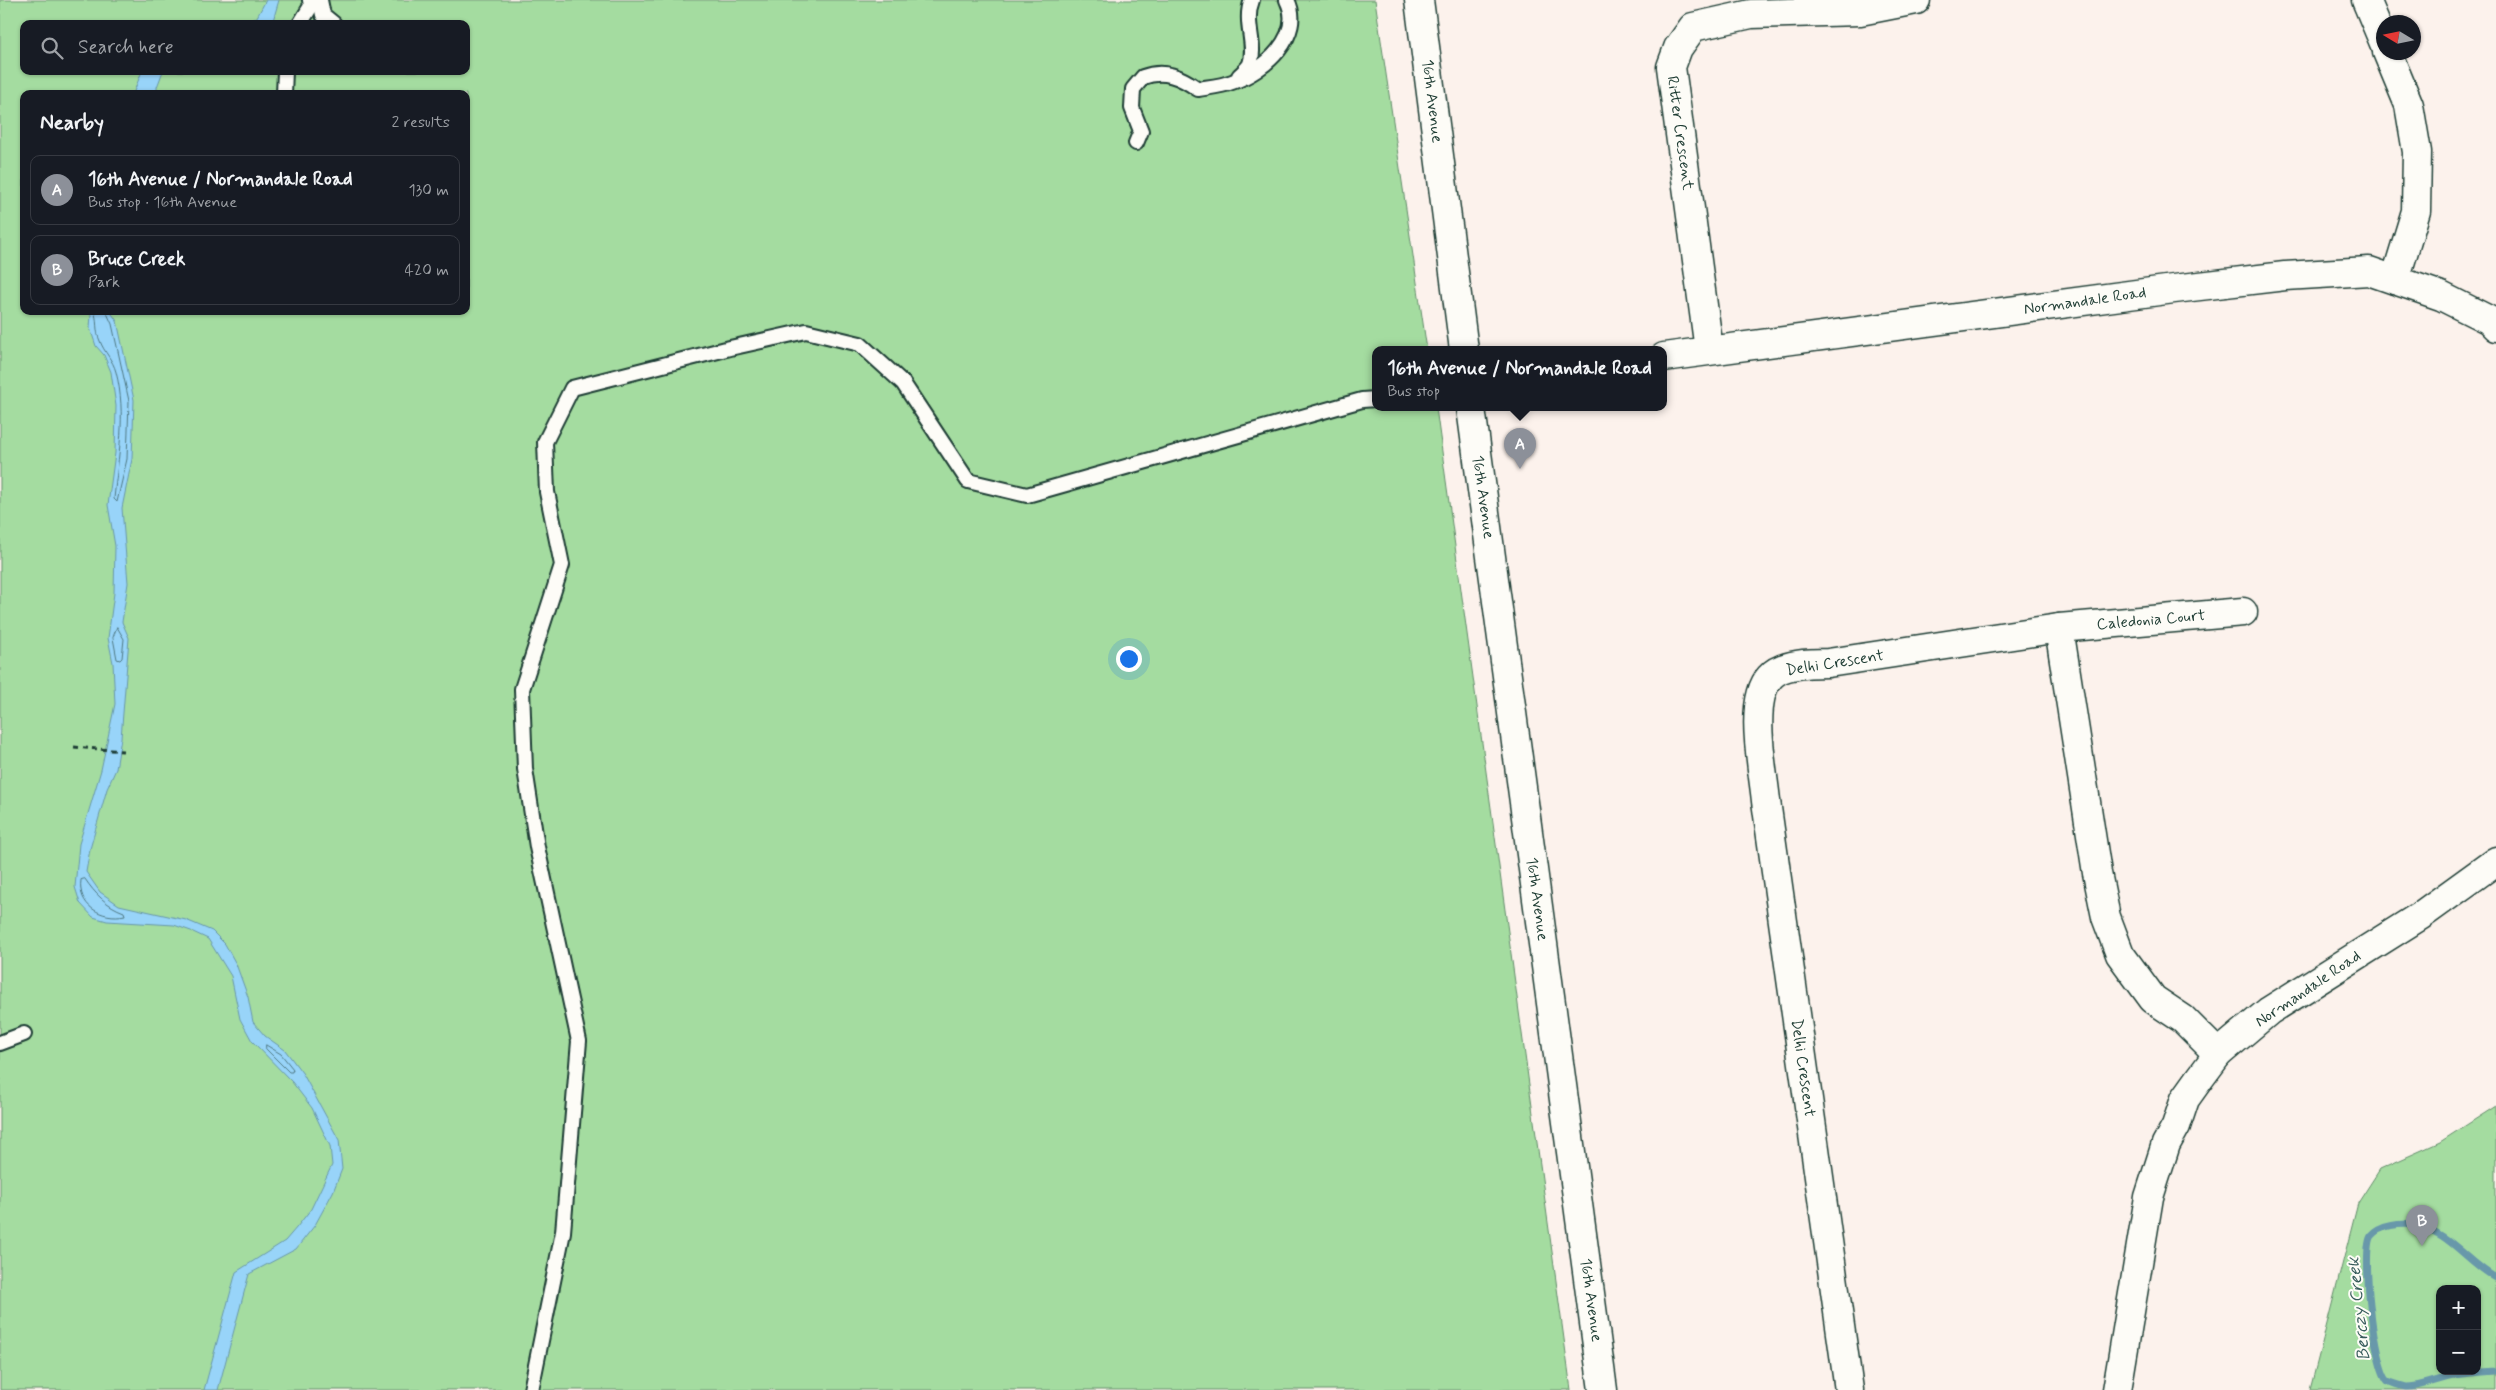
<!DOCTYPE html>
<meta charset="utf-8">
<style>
:root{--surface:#171b24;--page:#242831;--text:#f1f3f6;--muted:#9ea1a6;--line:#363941;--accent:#8c9099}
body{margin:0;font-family:Mynerve,sans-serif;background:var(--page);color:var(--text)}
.controls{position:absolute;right:15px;bottom:15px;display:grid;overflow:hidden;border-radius:10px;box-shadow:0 1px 4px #0004}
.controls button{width:45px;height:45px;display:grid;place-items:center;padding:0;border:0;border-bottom:1px solid var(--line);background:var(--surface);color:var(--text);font:25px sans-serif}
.compass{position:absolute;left:2376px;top:15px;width:45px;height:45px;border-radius:50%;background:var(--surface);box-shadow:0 1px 4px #0004;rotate:280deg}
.you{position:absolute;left:1128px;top:658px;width:18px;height:18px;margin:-12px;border:4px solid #fff;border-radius:50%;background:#1a73e8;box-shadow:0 0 0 8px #1a73e833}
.badge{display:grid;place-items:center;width:32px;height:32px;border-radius:50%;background:var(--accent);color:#fff;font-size:16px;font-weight:700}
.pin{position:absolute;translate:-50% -41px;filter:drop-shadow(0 1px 2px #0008)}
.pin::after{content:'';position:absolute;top:26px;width:18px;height:15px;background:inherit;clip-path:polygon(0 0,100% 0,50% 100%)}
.popup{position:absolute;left:1372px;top:346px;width:295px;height:65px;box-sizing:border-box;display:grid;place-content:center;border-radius:10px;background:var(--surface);filter:drop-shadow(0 1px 4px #0005);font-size:16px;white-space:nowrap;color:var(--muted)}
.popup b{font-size:19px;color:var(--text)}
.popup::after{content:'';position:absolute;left:50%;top:100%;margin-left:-10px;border:10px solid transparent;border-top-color:var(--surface)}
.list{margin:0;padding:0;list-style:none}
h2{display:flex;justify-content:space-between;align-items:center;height:65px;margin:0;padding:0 20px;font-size:21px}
h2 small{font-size:16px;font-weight:400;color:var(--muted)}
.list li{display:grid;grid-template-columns:32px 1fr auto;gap:15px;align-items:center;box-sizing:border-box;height:70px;margin:0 10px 10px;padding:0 10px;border:1px solid var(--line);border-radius:10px}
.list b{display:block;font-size:19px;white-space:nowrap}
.list p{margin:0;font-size:16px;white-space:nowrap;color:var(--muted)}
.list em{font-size:16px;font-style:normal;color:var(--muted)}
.icon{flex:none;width:28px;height:28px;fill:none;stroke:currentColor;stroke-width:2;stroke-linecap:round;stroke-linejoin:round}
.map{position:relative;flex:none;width:2496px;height:1390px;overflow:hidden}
.search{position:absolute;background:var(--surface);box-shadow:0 1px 4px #0004;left:20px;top:20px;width:450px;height:55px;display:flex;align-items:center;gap:12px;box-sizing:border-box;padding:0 18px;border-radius:10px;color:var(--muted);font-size:19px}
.panel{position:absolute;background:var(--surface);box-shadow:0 1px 4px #0004;left:20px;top:90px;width:450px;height:225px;border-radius:10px}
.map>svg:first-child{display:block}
</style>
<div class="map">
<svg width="2496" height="1390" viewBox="0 0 2496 1390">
<rect width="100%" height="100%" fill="#fcf2ec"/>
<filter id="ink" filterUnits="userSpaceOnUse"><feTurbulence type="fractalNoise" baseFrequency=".02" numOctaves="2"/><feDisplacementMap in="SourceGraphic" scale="10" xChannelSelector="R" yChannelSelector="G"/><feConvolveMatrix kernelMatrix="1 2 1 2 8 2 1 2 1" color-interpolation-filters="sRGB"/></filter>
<g filter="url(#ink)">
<!-- green -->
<g fill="#a4dca0" stroke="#628c6a" fill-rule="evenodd">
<path d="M0,0h1375l52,350h-51v58h60l135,982h-1571zM24,24h442v47h-442zM24,94h442v217h-442z"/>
<path d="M2496,1106v284h-186l48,-187 22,-34 60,-27zM2440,1289h37v82h-37z"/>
</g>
<!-- water -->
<g fill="#98d4f9" stroke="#6898aa">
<path d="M266,0h13l-7,24h-25l10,-7z"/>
<path d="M142,71h21l-6,16v7h-24z"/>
<path d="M88,311h22l7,10 17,79 -2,59 -10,49 6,75 -6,39 7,16 -8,100 -5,31 -9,20 -17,60 -4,23 14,20 19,13 67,15 26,11 13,13 11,20 12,33 5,25 12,14 20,14 18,24 36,66 3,29 -9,23 -18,33 -19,24 -47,25 -31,116h-14l32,-118 49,-31 12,-14 14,-18 21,-44 -2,-19 -18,-38 -20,-26 -40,-41 -12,-22 -9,-43 -23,-37 -17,-8 -17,-6 -67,-4 -14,-4 -13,-14 -5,-16 4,-43 22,-74 14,-66 -2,-41 -5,-25 6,-45 1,-47 -7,-41 7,-52 1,-47 -5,-34 -7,-17 -8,-9 -6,-18 1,-13z"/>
</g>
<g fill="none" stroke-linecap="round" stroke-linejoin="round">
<!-- shore -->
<g stroke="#4f7983" stroke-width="1">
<path d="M94,311c4,8 1,20 6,30 4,11 13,19 16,31 11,42 2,85 -2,127l3,3 10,-43 2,-58 -17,-77 -6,-13"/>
<path d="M117,627l7,12 -2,19 -2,2 -3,-1 -4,-21z"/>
<path d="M85,879c10,15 22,27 39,33l1,3c-23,5 -48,-9 -44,-35z"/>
<path d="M266,1045l15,9 12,15 -1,3h-3l-23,-23z"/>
</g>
<!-- stream -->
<path stroke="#6898aa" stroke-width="7" d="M2496,1278c-29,-16 -48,-48 -82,-53 -13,-2 -34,0 -43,11 -10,14 3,133 17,145 4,2 14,5 18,6 12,1 35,-9 48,-11 14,-2 28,-3 42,-4"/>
<!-- service casing -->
<g stroke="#1f3d34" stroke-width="18">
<g id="service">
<path d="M320,0l3,15 11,9"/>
<path d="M300,24l11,-18 -1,-6"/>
<path d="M1239,76c4,-4 9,-8 11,-12 7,-20 -7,-42 2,-64"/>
<path d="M284,94l1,-23"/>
<path d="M1136,143l5,-12 -9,-23 1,-19 10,-12c21,-8 38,0 55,12 12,-2 24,-3 34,-7 32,-10 73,-47 55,-82"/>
<path d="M0,1043l24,-9"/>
<path d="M531,1390l32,-158 16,-191 -42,-194 -12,-78 -3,-80 40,-124 -15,-73 -2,-50 27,-54 158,-40 76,-17 54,13 43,39 65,98 59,14 335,-95 14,-1"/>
</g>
</g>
<!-- minor casing -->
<g stroke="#1f3d34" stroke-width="31">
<g id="minor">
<path d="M2366,0l18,43"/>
<path d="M2387,52l22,53 8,47 -1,59 -21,69"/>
<path d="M1709,350l-38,-283 7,-19 15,-21 58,-13 109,-3 56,-11"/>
<path d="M1664,357l510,-68 111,-13 84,-5 72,25 48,24 7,7"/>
<path d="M2059,628l38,245 9,44 14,37 33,45 30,20 35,35"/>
<path d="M1849,1390l-83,-589c-3,-32 -18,-100 4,-124 12,-14 42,-14 58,-14l231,-35 184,-16"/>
<path d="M2117,1390l32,-193 17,-53 10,-18 9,-27 15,-21 18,-24 51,-43 151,-95 76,-55"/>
</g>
</g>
<!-- secondary casing -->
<g stroke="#1f3d34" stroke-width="31">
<g id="secondary">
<path d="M1419,0l45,350"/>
<path d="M1471,408l132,982"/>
</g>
</g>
<!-- path -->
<path stroke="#1f3d34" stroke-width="3" stroke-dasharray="5 4" stroke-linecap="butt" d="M74,747l49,4"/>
<!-- service -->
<use href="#service" stroke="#fdfcf7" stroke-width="14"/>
<!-- minor -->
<use href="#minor" stroke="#fdfcf7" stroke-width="28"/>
<!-- secondary -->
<use href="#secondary" stroke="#fdfcf7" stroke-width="28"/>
</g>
</g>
<g text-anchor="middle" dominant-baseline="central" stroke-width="4" stroke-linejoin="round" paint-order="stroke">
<!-- street labels -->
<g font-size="16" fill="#1f3d34" stroke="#fdfcf7">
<text transform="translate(1432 101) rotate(83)">16th Avenue</text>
<text transform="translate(1680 133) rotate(82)">Ritter Crescent</text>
<text transform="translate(2085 301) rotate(-8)">Normandale Road</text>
<text transform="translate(1483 497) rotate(82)">16th Avenue</text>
<text transform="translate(2151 620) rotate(-5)">Caledonia Court</text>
<text transform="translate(1835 663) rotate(-9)">Delhi Crescent</text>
<text transform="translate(1537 899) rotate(82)">16th Avenue</text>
<text transform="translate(2308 989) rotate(-34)">Normandale Road</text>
<text transform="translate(1803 1068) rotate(82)">Delhi Crescent</text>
<text transform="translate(1591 1300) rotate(82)">16th Avenue</text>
</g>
<!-- water labels -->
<g font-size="18" font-style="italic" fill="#375b5b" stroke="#fdfcf7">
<text transform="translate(2359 1309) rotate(-96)">Berczy Creek</text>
</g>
</g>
</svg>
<div class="controls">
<button>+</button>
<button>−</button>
</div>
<svg class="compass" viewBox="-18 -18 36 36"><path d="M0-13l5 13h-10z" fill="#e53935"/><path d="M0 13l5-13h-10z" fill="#9ea1a6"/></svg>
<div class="you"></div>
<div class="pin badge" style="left:1520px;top:469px">A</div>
<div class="popup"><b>16th Avenue / Normandale Road</b>Bus stop</div>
<div class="pin badge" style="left:2422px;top:1246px">B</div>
<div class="search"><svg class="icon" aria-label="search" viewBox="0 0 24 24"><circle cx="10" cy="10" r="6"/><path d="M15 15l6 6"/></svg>Search here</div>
<section class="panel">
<h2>Nearby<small>2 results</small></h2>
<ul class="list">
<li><span class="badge">A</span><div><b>16th Avenue / Normandale Road</b><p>Bus stop · 16th Avenue</p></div><em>130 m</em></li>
<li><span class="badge">B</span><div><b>Bruce Creek</b><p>Park</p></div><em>420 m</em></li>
</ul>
</section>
</div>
